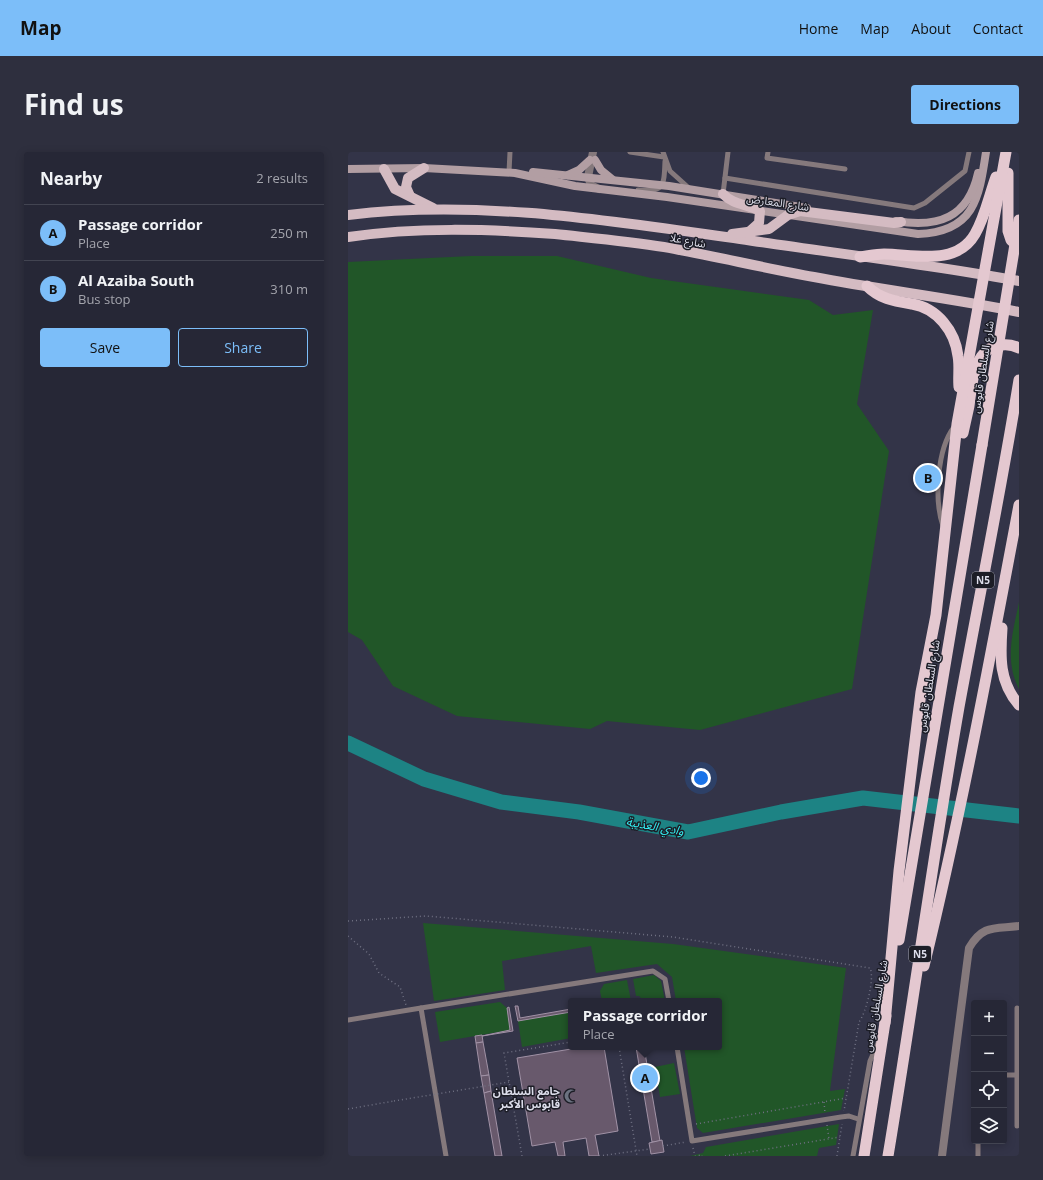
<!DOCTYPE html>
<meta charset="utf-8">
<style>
:root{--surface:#262736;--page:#2e2f3e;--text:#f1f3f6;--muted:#a4a5ad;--line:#424451;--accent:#7cbef9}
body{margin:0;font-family:"Open Sans","Noto Sans Arabic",sans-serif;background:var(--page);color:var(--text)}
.controls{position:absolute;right:12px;bottom:12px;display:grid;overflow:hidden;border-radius:4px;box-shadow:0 2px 10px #0003}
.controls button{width:36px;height:36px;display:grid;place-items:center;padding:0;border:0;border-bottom:1px solid var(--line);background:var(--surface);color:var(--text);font:20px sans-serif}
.you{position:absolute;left:353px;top:626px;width:14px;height:14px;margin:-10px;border:3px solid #fff;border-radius:50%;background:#1a73e8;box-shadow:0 0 0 6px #1a73e833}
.badge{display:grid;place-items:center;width:26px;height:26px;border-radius:50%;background:var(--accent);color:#111;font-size:13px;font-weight:700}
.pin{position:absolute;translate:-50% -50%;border:2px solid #fff;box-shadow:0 1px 4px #0006}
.popup{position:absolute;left:220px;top:846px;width:154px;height:52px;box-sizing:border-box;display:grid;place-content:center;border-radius:4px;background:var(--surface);filter:drop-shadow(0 1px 3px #0005);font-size:13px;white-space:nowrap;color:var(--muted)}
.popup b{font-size:15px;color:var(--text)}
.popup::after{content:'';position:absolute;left:50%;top:100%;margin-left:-8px;border:8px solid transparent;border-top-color:var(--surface)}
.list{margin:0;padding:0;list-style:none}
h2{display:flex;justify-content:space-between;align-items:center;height:52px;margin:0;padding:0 16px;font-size:17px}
h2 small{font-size:13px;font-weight:400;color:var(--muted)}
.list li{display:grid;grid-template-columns:26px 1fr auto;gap:12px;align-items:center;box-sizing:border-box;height:56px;padding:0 16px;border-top:1px solid var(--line)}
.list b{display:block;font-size:15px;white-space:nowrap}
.list p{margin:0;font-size:13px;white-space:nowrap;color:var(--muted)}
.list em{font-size:13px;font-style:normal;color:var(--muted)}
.actions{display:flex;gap:8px;padding:12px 16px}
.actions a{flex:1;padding:9px 0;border:1px solid var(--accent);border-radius:4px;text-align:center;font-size:14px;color:var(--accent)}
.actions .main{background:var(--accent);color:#111}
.icon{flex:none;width:22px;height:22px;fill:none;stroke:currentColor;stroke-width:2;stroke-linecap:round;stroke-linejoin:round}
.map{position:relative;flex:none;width:671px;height:1004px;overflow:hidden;border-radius:4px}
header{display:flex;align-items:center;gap:24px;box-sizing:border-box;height:56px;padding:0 20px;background:var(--accent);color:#111}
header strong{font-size:19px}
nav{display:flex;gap:22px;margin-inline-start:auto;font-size:14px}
.intro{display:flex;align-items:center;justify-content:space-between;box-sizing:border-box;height:96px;padding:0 24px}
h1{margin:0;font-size:28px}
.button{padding:10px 18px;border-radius:4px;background:var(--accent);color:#111;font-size:14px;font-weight:700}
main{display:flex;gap:24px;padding:0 24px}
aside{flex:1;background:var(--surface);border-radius:4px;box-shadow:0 2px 10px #0003}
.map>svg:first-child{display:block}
</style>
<header>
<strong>Map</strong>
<nav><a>Home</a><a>Map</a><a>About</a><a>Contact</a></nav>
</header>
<div class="intro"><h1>Find us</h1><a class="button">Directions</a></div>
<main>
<aside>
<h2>Nearby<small>2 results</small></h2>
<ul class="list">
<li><span class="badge">A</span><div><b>Passage corridor</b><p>Place</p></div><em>250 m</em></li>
<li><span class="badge">B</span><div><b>Al Azaiba South</b><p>Bus stop</p></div><em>310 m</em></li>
</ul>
<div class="actions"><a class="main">Save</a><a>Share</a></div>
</aside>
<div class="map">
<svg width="671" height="1004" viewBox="0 0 671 1004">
<rect width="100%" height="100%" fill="#333448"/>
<!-- green -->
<g fill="#215628">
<path d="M123,104h86l94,22 158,22 24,15 40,-5 -16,94 32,47 -37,238 -152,41 -93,-9 -17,8 -133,-13 -64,-30 -31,-46 -14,-8v-370z"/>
<path d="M671,450v87c-15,-29 -6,-57 0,-87z"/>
<path d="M75,771l250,21 173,24 -16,123 15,-2 -4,21 -138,23 -6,-5 -13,-81h35v-46h-43l-4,-24 -15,-13 -61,9 -5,-27 -89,15 3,29 -71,11z"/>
<path d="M306,823l7,6 4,20h-21l-5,-5h-3l-3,-17z"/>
<path d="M279,828l4,21h-29l-2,-10 4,-7z"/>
<path d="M152,850l7,6 3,22 -70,12 -5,-30z"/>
<path d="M223,860v26l-49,9 -4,-26z"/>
<path d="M326,911l6,31 -20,3 -5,-30z"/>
<path d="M491,972l-3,21 -17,3 -2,8h-127l13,-3 3,-6z"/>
</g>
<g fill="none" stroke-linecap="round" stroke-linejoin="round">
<!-- river -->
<path stroke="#1d8384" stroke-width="15" d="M0,591l76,36 77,23 78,10 109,20 93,-20 82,-14 156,18"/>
</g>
<!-- building -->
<g fill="#68596c" stroke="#a192a6">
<path d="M167,854h3l2,12 51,-9v3l-53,9z"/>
<path d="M161,855l4,24 -31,5 28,-6 -3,-22z"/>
<path d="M134,883l1,7 -7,1 -1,-7z"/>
<path d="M135,890l6,33 -8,1 -5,-33z"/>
<path d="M235,895h21l14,84 -23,4 4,21h-10l-3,-18 -23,4 2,14h-7l-3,-14 -23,4 -15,-88z"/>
<path d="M288,895h8l16,94 -8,1z"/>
<path d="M141,923l2,16 -7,2 -3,-17z"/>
<path d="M143,939l11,65h-7l-11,-63z"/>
<path d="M314,988l2,12 -13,2 -2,-11z"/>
</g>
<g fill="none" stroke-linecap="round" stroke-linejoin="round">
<!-- path -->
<g stroke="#6f7082" stroke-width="1.5" stroke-dasharray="1 3" stroke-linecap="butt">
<path d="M0,769l78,-5 247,21 197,31c5,10 -4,45 -11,54l-15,89"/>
<path d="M0,784l21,18 10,19 21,14 6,18"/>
<path d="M271,895l18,109"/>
<path d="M101,940l60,-10"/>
<path d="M476,950l1,11"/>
<path d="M0,957l46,-8"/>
<path d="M348,972l150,-26"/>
<path d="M479,973l2,14"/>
<path d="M315,994l23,-4"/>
<path d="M345,996l2,8 7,-1v1"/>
<path d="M174,1004l-18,-103 67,-11"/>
<path d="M251,1004l51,-7"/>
<path d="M377,1004l115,-19"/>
<path d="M489,1004l5,-32"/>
</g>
<!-- service -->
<g stroke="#85797c" stroke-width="5">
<path d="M282,0l34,5"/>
<path d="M315,0l7,19 20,18"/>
<path d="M420,0l-1,6 78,11"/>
<path d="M161,20l1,-20"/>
<path d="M377,26l189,30 11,-5 40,-32 4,-19"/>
<path d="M290,38c26,2 26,-3 27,-29"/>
<path d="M375,42l5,-42"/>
<path d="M595,374c-9,-26 -6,-77 11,-99"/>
<path d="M73,856l232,-37 12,8 4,22"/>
<path d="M669,856v118"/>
<path d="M0,868l73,-12 25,148"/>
<path d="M329,895l15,94 149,-24 8,-1 9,3"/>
<path d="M656,923h15"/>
<path d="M505,1004l17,-95 9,-20"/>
<path d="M630,1004v-15"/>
</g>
<!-- minor -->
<path stroke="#85797c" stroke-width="8" d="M594,1004l27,-208c14,-24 26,-19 50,-22"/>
<!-- tertiary -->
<path stroke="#85797c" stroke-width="8" d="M245,0l-5,25 3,8 8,4"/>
<!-- secondary -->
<g stroke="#b29ea3" stroke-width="8">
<path d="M247,8l6,10 11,9"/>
<path d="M0,17l76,-1 91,5 60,13 92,11 251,37c56,-2 61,-35 68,-82"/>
<path d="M185,20l136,14 138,22"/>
<path d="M220,23l11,-5 11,-10"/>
<path d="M548,69c42,7 72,-3 82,-48"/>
</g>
<!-- primary -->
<g stroke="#d4bbc2" stroke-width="10">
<path d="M36,17l11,20 38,19"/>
<path d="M375,42c10,11 25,10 37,17l-1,12 -10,9"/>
<path d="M62,44l-4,-9 2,-9 16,-10"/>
<path d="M0,63c131,-16 263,6 392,24 93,14 187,25 279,42"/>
<path d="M384,82l37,-5 19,-14 12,-4 94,12 7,-1"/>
<path d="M0,85c69,-10 138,-8 207,-3 37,4 73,7 109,13 50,9 100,21 150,30 68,13 137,21 205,35"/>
</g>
<!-- trunk -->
<g stroke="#e4c8d0" stroke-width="11">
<path d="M660,21v58l3,9 8,7"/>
<path d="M512,105c8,-1 16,-3 24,-3 29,0 72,13 91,-20 10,-17 14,-38 21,-57"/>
<path d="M519,134c13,13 27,15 45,18 25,4 43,27 46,52 2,10 0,21 1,31"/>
<path d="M615,281c2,-9 4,-18 6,-27 3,-22 4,-58 32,-61 7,-1 12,0 18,3"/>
<path d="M654,476c-2,29 -3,54 17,77"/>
<path d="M551,788l83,-495"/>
<path d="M576,814c37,-152 66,-307 95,-461"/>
<path d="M537,871l14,-152 22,-179 15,-77 21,-191 49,-272"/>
<path d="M516,1004l22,-140"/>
<path d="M540,1004c25,-150 45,-300 71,-449 20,-109 42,-217 60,-327"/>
</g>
<!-- path-bridge -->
<path stroke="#6f7082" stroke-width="1.5" stroke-dasharray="1 3" stroke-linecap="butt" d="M46,949l55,-9"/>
<!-- trunk-bridge -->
<path stroke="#e4c8d0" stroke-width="11" d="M634,293l37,-225"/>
</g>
<!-- icons -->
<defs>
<g id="mosque-bare" transform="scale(1.08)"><path d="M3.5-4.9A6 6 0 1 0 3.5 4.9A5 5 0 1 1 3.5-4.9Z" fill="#6b7280" stroke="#1c1d26" stroke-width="2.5" paint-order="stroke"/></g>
</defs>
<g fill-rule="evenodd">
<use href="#mosque-bare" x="223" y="944"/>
</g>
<g text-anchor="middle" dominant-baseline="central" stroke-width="3" stroke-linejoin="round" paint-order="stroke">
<!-- shield labels -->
<g fill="#1c1d26" stroke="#a2a3af" stroke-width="1">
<rect x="624" y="420" width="22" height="16" rx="3"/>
<rect x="561" y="794" width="22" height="16" rx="3"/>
</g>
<g font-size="10" font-weight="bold" fill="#dcddea">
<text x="635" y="428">N5</text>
<text x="572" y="802">N5</text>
</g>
<!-- street labels -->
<g font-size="11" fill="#dcddea" stroke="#1c1d26">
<text transform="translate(430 50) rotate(8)">شارع المعارض</text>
<text transform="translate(340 88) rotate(11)">شارع غلا</text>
<text transform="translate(634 215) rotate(-81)">شارع السلطان قابوس</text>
<text transform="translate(580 534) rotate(-81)">شارع السلطان قابوس</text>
<text transform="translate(527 854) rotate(-80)">شارع السلطان قابوس</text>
</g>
<!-- poi labels -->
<g font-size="11" font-weight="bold" fill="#dcddea" stroke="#1c1d26" text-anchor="end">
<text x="212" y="938">جامع السلطان<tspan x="212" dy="13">قابوس الأكبر</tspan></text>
</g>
<!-- water labels -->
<g font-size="12" font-style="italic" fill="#33eef1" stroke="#1c1d26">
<text transform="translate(307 674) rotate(10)">وادي العذيبة</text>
</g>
</g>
</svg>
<div class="controls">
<button>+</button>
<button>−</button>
<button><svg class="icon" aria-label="locate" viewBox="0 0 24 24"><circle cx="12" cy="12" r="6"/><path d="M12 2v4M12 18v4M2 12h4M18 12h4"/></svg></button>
<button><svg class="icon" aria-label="layers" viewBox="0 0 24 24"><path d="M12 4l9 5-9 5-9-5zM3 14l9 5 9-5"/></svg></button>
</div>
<div class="you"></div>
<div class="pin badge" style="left:297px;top:926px">A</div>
<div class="popup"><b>Passage corridor</b>Place</div>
<div class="pin badge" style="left:580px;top:326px">B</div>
</div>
</main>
